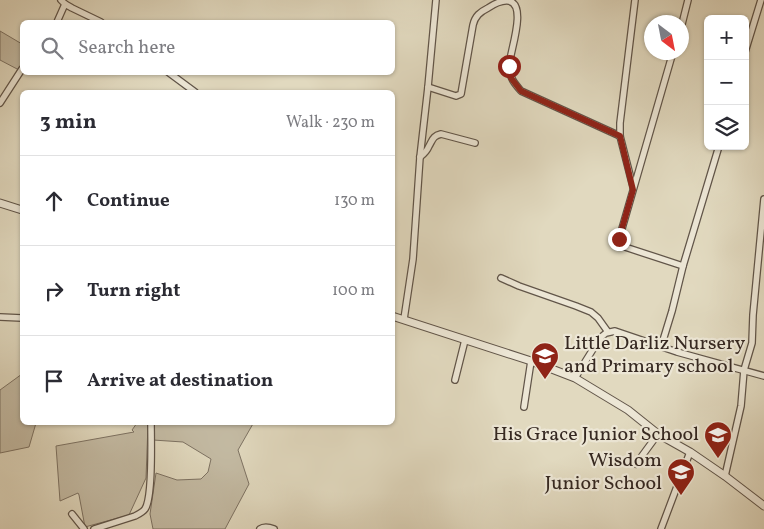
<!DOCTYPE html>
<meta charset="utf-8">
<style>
:root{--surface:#fff;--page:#f2f2f3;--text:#2b2b33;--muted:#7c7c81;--line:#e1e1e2}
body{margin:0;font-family:Vollkorn,serif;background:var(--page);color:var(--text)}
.controls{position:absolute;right:15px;top:15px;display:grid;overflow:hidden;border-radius:8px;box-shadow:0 1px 4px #0004}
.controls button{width:45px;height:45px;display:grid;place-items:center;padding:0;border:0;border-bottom:1px solid var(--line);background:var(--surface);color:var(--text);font:25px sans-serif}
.compass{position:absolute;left:644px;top:15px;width:45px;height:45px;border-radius:50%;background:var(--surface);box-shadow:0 1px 4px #0004;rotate:148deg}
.stop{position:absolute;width:15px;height:15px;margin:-11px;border:4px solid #8f2418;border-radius:50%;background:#fff}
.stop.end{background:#8f2418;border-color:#fff;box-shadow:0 1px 5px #0008}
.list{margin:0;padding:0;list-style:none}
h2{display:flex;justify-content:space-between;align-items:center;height:65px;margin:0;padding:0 20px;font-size:21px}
h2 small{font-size:16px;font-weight:400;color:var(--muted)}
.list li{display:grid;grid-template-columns:32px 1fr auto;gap:15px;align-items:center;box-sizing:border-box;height:90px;padding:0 20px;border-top:1px solid var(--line)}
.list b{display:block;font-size:19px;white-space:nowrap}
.list em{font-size:16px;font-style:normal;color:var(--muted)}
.icon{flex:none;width:28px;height:28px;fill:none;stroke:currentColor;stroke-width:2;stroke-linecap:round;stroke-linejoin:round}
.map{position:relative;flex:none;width:764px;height:529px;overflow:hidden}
.search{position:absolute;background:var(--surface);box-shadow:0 1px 4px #0004;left:20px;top:20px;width:375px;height:55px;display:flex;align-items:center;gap:12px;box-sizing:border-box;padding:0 18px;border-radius:8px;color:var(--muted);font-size:19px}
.panel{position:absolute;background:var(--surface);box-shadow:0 1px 4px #0004;left:20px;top:90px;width:375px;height:335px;border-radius:8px}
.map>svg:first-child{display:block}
</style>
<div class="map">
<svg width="764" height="529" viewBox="0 0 764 529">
<rect width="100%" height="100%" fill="#e1d9bf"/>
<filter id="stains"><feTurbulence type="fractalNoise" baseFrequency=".004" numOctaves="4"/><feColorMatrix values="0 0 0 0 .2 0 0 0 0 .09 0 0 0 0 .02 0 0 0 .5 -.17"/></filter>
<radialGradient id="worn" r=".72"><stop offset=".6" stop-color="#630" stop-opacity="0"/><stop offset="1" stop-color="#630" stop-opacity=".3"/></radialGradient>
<!-- green -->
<g fill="#c4bba4" stroke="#7d7263">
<path d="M0,31l22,13v20l-3,6 -19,-10z"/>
<path d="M22,374v48l14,1 -7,24 -29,6v-63z"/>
<path d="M254,422l-16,28 11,34 -24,45h-72l-3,-15 6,-41 21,7 24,-1 7,-7 3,-13 -28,-17 -30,-2v-17z"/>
<path d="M137,423h10l1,1 -2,54 -17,37 -44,12 -6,-32 -1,-2 -18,8 -4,-55 78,-14 -2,-2z"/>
</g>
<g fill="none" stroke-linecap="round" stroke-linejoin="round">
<!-- minor casing -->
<g stroke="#615549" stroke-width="8">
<g id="minor">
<path d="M65,4l7,4 29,14"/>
<path d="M57,22l8,-18 -4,-4"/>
<path d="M682,24l6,-24"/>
<path d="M673,52l-54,187 1,3 5,5 58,19"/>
<path d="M745,52l16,-52"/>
<path d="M168,72l27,20"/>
<path d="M428,87l28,9 5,-2 12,-69c2,-9 7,-13 15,-17 6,-4 14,-8 21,-7 19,4 0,53 0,66 0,10 6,17 12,24l99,45"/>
<path d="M0,103l22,-34"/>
<path d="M420,157c4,-3 7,-6 9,-11 4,-7 4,-10 12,-12l34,9"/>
<path d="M633,187l-13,-51v-13l15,-123"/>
<path d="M501,278l18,8 57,20 15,6 7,6 10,14"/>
<path d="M0,317l22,1"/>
<path d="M404,319l9,-60 7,-102 8,-70 8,-87"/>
<path d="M661,347l11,-36 11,-45 36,-120"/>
<path d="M575,378l25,-40 6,-5 9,-2 62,21 87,24"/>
<path d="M455,380l10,-40"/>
<path d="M524,407l7,-46"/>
<path d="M636,464l22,-30"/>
<path d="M725,476l16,-70 3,-36 8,-27 1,-28 11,-116"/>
<path d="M72,514l12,15"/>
<path d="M94,529l41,-13c4,-2 8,-4 10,-7 8,-12 6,-70 6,-87"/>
<path d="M260,529c4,-3 9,-2 14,0"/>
<path d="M661,529l29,-77"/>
</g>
</g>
<!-- tertiary casing -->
<g stroke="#615549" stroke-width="9">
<g id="tertiary">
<path d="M0,203l22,7"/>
<path d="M392,316l139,45 44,17 53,32 30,24 32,18 35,24 39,30"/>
</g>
</g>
<!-- minor -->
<use href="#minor" stroke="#ece6d5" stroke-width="5.5"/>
<!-- tertiary -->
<use href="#tertiary" stroke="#ece6d5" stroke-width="7"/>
</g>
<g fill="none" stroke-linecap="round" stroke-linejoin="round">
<!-- route -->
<path stroke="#8f2418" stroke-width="6" d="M509,66l2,12 10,13 99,45 13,54 -14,49"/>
</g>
<!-- icons -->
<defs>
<g id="school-pin" transform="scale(1.4375)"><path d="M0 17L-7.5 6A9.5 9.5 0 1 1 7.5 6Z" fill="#8f2418" stroke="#ece6d5"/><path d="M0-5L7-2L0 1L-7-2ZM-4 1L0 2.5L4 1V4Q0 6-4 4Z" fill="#fff"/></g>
</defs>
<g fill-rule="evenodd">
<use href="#school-pin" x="545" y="356"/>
<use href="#school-pin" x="718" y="435"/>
<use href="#school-pin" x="681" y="472"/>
</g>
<g text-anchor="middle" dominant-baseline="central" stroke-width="4.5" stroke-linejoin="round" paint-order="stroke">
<!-- poi labels -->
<g font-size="20" fill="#362922" stroke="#ece6d5" text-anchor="end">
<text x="564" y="344" text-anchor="start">Little Darliz Nursery<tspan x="564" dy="23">and Primary school</tspan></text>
<text x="699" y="435">His Grace Junior School</text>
<text x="662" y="461">Wisdom<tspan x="662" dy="23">Junior School</tspan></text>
</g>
</g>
<rect width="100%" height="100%" filter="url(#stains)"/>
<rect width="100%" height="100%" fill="url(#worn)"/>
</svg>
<div class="controls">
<button>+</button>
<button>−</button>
<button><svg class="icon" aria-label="layers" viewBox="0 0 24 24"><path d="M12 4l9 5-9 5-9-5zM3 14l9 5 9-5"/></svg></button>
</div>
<svg class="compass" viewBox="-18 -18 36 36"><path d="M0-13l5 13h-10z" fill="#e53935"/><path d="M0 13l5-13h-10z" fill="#7c7c81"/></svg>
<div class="stop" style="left:509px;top:66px"></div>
<div class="stop end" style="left:619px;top:239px"></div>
<div class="search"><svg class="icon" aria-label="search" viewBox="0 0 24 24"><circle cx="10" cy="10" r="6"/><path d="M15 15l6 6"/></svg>Search here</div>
<section class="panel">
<h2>3 min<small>Walk · 230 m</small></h2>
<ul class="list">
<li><svg class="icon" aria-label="ahead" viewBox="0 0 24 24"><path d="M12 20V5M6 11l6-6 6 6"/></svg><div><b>Continue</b></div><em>130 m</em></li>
<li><svg class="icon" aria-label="right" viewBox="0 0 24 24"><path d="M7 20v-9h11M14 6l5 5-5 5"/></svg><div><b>Turn right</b></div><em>100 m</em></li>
<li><svg class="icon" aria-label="arrive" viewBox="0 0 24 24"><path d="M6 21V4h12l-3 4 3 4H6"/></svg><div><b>Arrive at destination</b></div></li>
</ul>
</section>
</div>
